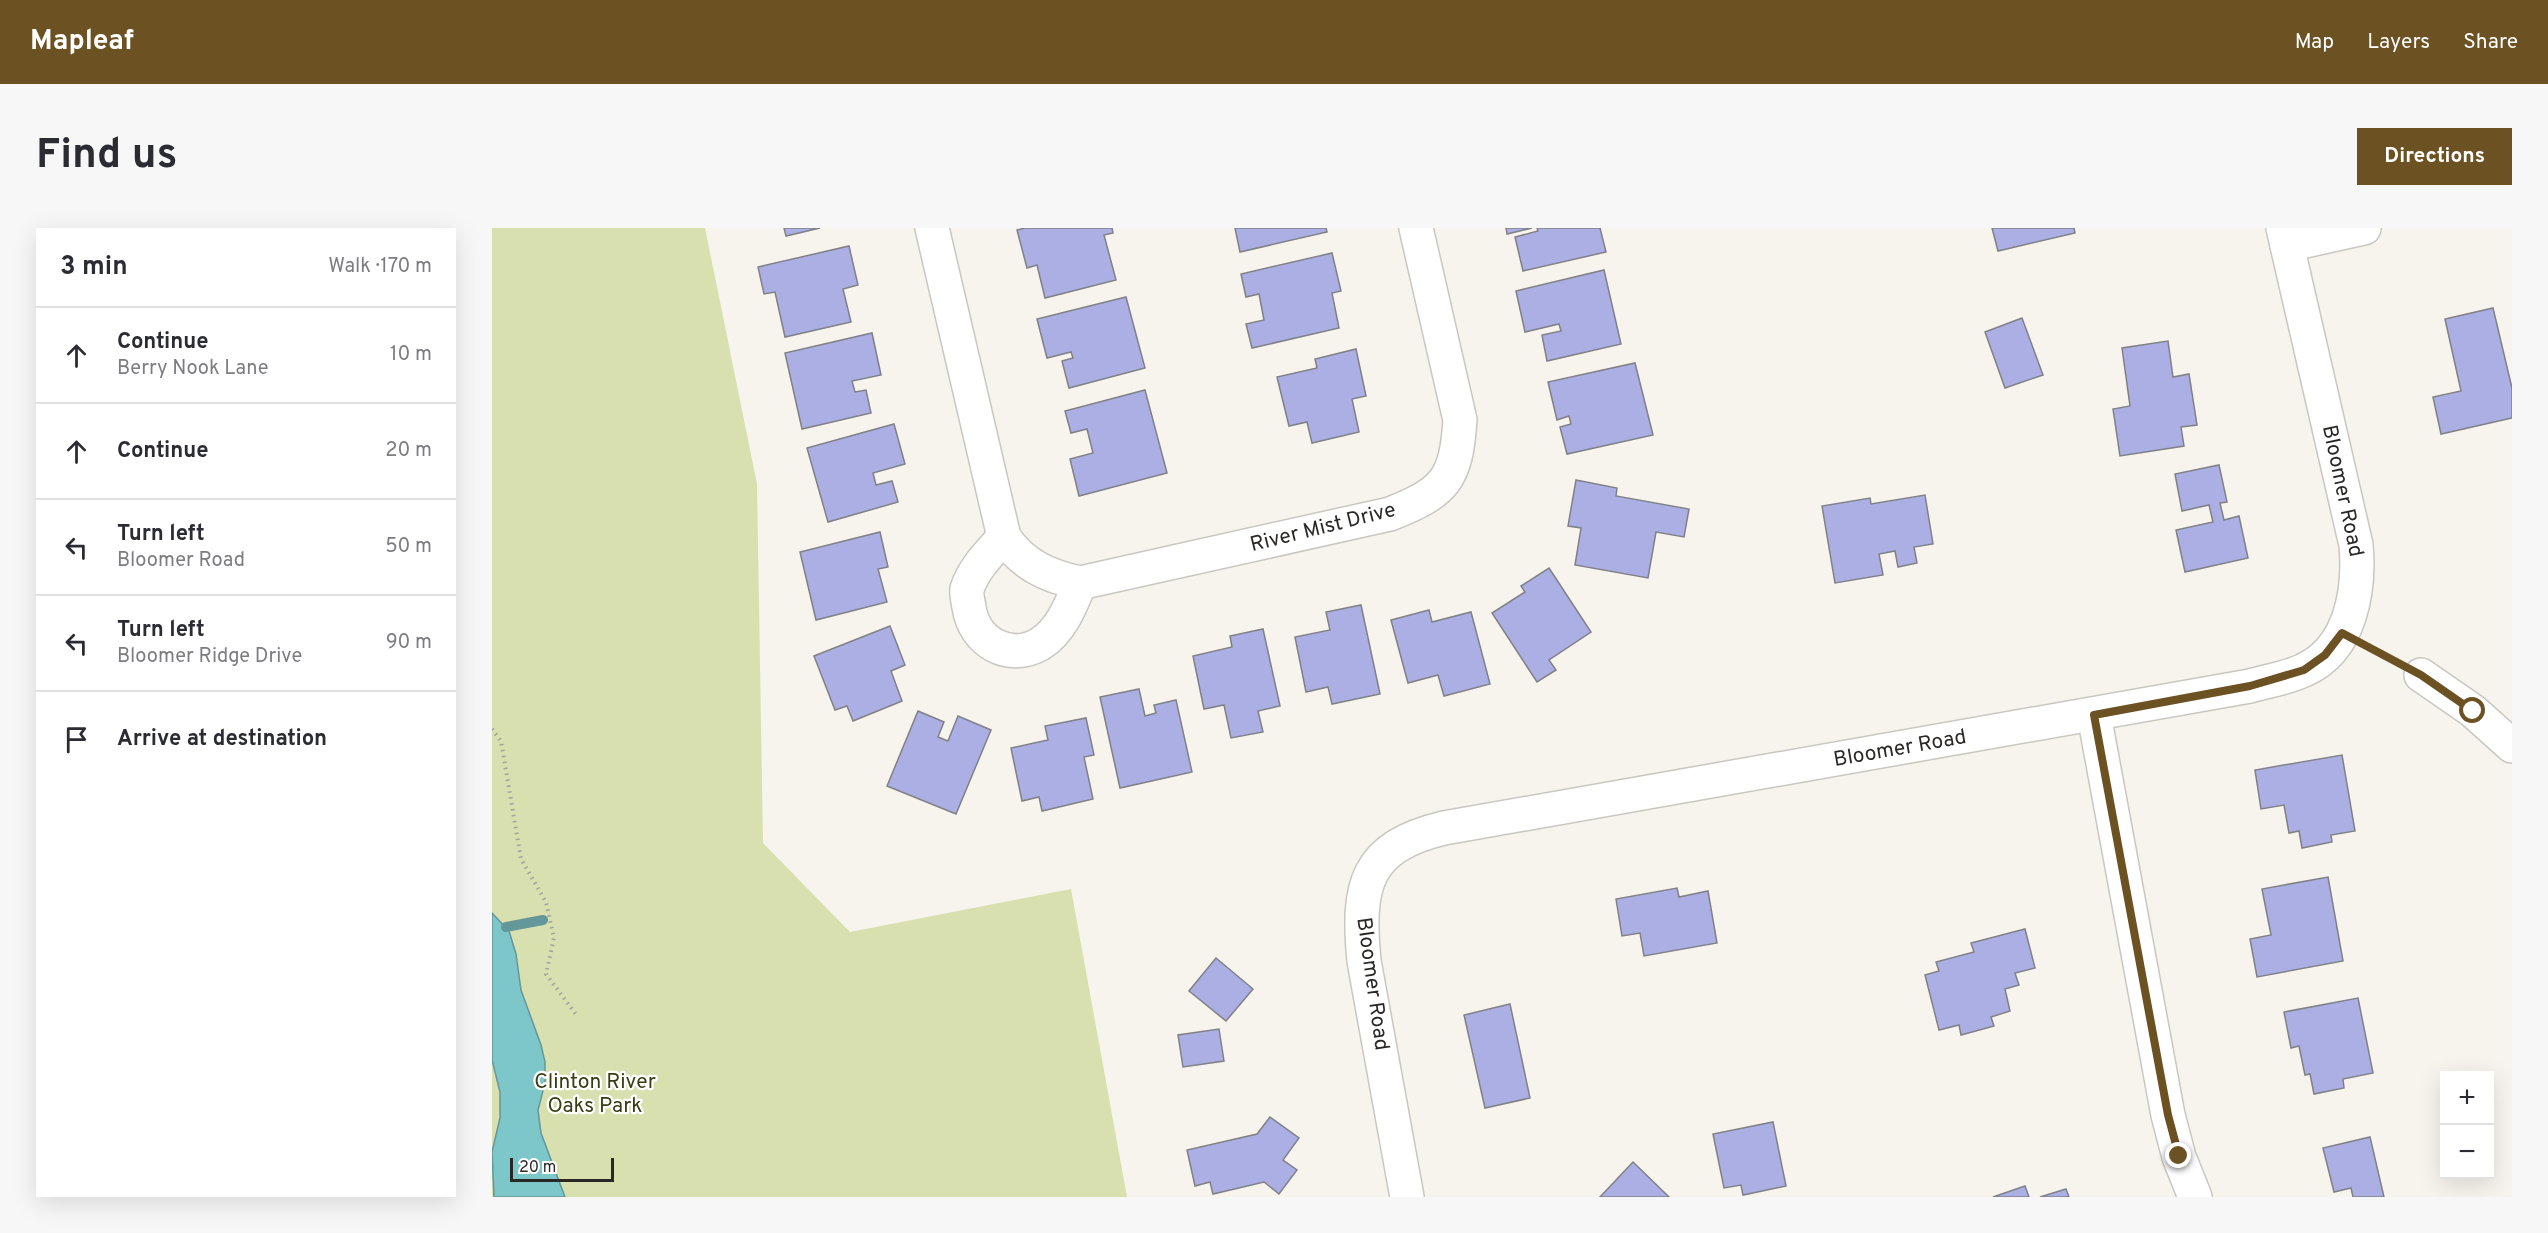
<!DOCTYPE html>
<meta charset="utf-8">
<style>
:root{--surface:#fff;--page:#f7f7f7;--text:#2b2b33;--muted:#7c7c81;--line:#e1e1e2;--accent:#6c5123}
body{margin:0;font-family:Overpass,sans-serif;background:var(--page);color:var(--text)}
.controls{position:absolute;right:18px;bottom:18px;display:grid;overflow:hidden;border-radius:0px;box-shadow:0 6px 24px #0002}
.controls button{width:54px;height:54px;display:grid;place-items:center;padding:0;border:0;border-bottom:2px solid var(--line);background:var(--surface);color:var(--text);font:30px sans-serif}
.scale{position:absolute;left:18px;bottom:15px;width:104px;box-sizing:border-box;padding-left:6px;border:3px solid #292826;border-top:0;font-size:16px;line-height:21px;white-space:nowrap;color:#292826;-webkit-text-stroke:4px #fff;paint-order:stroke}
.stop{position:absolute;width:18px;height:18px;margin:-14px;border:4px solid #6c5123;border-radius:50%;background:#fff}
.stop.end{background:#6c5123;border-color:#fff;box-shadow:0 2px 6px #0008}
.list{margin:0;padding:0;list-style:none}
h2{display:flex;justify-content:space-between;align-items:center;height:78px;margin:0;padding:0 24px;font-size:26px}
h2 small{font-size:20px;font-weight:400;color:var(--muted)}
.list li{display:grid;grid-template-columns:39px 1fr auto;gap:18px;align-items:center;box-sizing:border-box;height:96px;padding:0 24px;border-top:2px solid var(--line)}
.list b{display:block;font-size:22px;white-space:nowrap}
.list p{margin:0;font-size:20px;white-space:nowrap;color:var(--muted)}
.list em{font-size:20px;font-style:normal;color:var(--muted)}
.icon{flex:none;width:33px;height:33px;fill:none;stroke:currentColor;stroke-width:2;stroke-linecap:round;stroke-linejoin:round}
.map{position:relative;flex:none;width:2020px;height:969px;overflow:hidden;border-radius:0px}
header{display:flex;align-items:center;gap:36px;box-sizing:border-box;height:84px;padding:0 30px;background:var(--accent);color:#fff}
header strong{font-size:28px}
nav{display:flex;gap:33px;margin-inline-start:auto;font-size:21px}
.intro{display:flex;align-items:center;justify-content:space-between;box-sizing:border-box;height:144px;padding:0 36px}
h1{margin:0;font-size:42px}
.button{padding:15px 27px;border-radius:0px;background:var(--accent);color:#fff;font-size:21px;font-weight:700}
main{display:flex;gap:36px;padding:0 36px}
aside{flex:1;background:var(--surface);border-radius:0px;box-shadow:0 6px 24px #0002}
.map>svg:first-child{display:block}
</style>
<header>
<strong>Mapleaf</strong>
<nav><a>Map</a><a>Layers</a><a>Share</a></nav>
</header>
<div class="intro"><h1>Find us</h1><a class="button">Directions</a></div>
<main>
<aside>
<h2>3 min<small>Walk · 170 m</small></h2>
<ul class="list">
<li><svg class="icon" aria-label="ahead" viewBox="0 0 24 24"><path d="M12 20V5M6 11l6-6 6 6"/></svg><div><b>Continue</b><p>Berry Nook Lane</p></div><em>10 m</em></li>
<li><svg class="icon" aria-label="ahead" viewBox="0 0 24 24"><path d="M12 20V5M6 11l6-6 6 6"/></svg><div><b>Continue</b></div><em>20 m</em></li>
<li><svg class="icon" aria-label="left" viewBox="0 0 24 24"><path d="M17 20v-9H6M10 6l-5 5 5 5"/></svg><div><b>Turn left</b><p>Bloomer Road</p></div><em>50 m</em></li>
<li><svg class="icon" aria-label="left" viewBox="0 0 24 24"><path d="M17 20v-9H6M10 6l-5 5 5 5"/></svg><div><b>Turn left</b><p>Bloomer Ridge Drive</p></div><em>90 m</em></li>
<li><svg class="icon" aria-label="arrive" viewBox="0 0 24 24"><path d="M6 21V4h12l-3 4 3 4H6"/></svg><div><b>Arrive at destination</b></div></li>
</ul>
</aside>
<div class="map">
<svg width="2020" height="969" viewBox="0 0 2020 969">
<rect width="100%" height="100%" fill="#f6f4ec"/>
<!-- green -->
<path fill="#d9e0b0" d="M0,0h213l52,256 6,359 87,89 221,-43 56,308h-635z"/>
<!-- water -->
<path fill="#7dc6ca" stroke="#649799" stroke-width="1.5" d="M0,685l17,18 7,23 5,36 20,55 4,17v21l-7,27 3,23 24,64h-71l-2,-45 8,-34v-26l-8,-32z"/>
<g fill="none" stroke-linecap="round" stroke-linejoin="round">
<!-- stream -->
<path stroke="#649799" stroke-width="10" d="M14,699l37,-7"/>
</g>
<!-- building -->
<g fill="#acafe3" stroke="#808187" stroke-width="1.5">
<path d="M292,0h36l-34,8z"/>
<path d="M533,0h87l1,5 -9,2 12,45 -71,18 -8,-33 -10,3 -10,-38z"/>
<path d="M743,0h91l1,4 -87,20z"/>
<path d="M1014,0h26l-25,6z"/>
<path d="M1045,0h63l6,24 -83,19 -8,-34 23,-6z"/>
<path d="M1500,0h82l1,5 -77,18z"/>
<path d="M357,18l9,39 -15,4 8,33 -66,15 -10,-45 -11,2 -6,-27z"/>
<path d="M840,25l9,38 -9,2 7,35 -87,20 -6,-24 18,-4 -5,-26 -13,3 -5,-23z"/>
<path d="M1112,42l17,74 -74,17 -5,-26 19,-4 -2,-7 -34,8 -9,-41z"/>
<path d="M634,69l19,71 -76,20 -7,-27 11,-3 -2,-6 -24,6 -10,-39z"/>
<path d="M2001,80l19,80v30l-71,16 -8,-37 28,-6 -16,-72z"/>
<path d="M1530,90l21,57 -38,13 -20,-56z"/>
<path d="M380,105l9,42 -29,6 3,11 11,-2 5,23 -69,16 -17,-76z"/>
<path d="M1676,113l5,36 16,-3 8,51 -16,2 3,19 -64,10 -7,-47 17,-3 -8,-58z"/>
<path d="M864,121l10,47 -14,3 7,33 -47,11 -5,-21 -18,4 -12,-49 40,-9 -2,-9z"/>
<path d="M1143,135l18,72 -86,19 -7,-27 11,-3 -2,-8 -12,4 -9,-38z"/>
<path d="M653,162l22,83 -88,23 -9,-37 23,-6 -6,-24 -16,4 -6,-22z"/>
<path d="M402,196l11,40 -32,9 3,12 16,-4 6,21 -70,20 -21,-74z"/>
<path d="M1727,237l8,37 -7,1 4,17 15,-4 9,42 -63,14 -9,-42 37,-8 -4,-17 -27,6 -7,-37z"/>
<path d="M1084,252l41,8 -1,8 73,13 -5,28 -28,-5 -8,46 -73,-13 6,-37 -13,-2z"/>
<path d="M1433,267l8,49 -19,3 3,16 -19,4 -3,-16 -16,3 4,21 -48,8 -13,-77 48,-8 1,6z"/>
<path d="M388,304l8,35 -10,2 9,33 -71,18 -16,-68z"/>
<path d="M1057,340l42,64 -42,28 7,10 -19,12 -45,-69 33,-21 -4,-6z"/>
<path d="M869,377l19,89 -48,10 -4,-17 -22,5 -11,-55 35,-7 -4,-18z"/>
<path d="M937,382l3,12 39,-10 19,72 -46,12 -6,-21 -30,8 -17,-63z"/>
<path d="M398,398l15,39 -14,6 11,30 -49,20 -6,-15 -12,4 -21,-54z"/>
<path d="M771,401l17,77 -22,5 5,21 -32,6 -7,-33 -20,4 -11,-53 39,-9 -2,-11z"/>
<path d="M647,461l6,27 11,-3 -2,-8 22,-5 16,72 -72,16 -20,-91z"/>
<path d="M426,483l26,11 -6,15 10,4 10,-25 33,14 -35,84 -69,-28z"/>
<path d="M594,490l8,37 -10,2 9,42 -51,12 -3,-14 -17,4 -11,-53 37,-8 -3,-14z"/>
<path d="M1850,527l13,76 -24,4 1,7 -30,6 -3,-17 -10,2 -5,-28 -23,4 -6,-39z"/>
<path d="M1836,649l15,84 -86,16 -7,-38 21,-4 -9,-46z"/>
<path d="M1185,660l2,9 29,-6 9,52 -73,13 -4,-23 -18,3 -6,-37z"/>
<path d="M1533,701l10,39 -20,5 4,12 -14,4 5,22 -19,6 3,9 -33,9 -2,-10 -20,5 -14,-55 14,-4 -3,-9 38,-10 -3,-9z"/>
<path d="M724,730l37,31 -27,32 -37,-30z"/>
<path d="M1866,770l15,75 -30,6 1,9 -30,6 -4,-20 -5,1 -6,-29 -8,2 -7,-36z"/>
<path d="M1018,776l20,94 -45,10 -21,-93z"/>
<path d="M727,801l5,32 -41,6 -5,-32z"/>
<path d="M778,889l29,21 -16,22 14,10 -18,24 -15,-12 -51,12 -3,-12 -15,4 -8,-36 70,-16z"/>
<path d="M1281,894l13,64 -43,9 -2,-10 -17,3 -11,-54z"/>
<path d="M1878,909l14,60h-31l-2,-9 -17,4 -11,-44z"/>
<path d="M1141,934l36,35h-69z"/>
<path d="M1533,958l4,11h-36z"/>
<path d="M1574,961l3,8h-29z"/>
</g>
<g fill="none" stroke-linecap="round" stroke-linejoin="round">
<!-- minor casing -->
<g stroke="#c9c7c0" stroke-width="36">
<g id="minor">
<path d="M440,0l72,309c19,28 43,39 76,46l310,-69c55,-22 66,-34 70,-94l-44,-192"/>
<path d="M1795,17l77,-17"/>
<path d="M512,309c-15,17 -30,31 -37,52 -1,6 1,12 2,18 5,35 40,55 71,37 21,-13 31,-39 40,-61"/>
<path d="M1929,447l52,36 39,35"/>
<path d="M1602,487l74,400 11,42 16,40"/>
<path d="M915,969l-43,-236c-7,-75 0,-114 80,-133l806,-142c17,-5 38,-8 54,-16 47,-21 56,-80 52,-125l-73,-317"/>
</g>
</g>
<!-- path -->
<g stroke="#a4a29d" stroke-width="4" stroke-dasharray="1.5 4.5" stroke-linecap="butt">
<path d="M1880,421l19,10"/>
<path d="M0,501l9,12 20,118 25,43 8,36 -8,36 32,43"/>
</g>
<!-- minor -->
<use href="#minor" stroke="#fff" stroke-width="33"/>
</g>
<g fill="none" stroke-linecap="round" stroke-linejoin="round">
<!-- route -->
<path stroke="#6c5123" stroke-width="8" d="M1687,928l-11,-41 -74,-400 156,-29 54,-16 21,-15 17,-22 79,42 52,36"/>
</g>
<g text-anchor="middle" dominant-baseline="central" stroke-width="4.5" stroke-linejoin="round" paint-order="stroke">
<!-- street labels -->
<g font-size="21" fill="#292826" stroke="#fff">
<text transform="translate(1850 263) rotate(78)">Bloomer Road</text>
<text transform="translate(831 300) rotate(-14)">River Mist Drive</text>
<text transform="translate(1408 521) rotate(-10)">Bloomer Road</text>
<text transform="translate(880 756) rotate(82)">Bloomer Road</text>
</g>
<!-- park labels -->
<g font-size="21" fill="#393d13" stroke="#fff">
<text x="103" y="854">Clinton River<tspan x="103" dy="24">Oaks Park</tspan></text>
</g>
</g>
</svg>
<div class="controls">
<button>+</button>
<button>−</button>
</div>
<div class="scale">20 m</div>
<div class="stop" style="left:1981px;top:483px"></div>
<div class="stop end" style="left:1687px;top:928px"></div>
</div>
</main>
